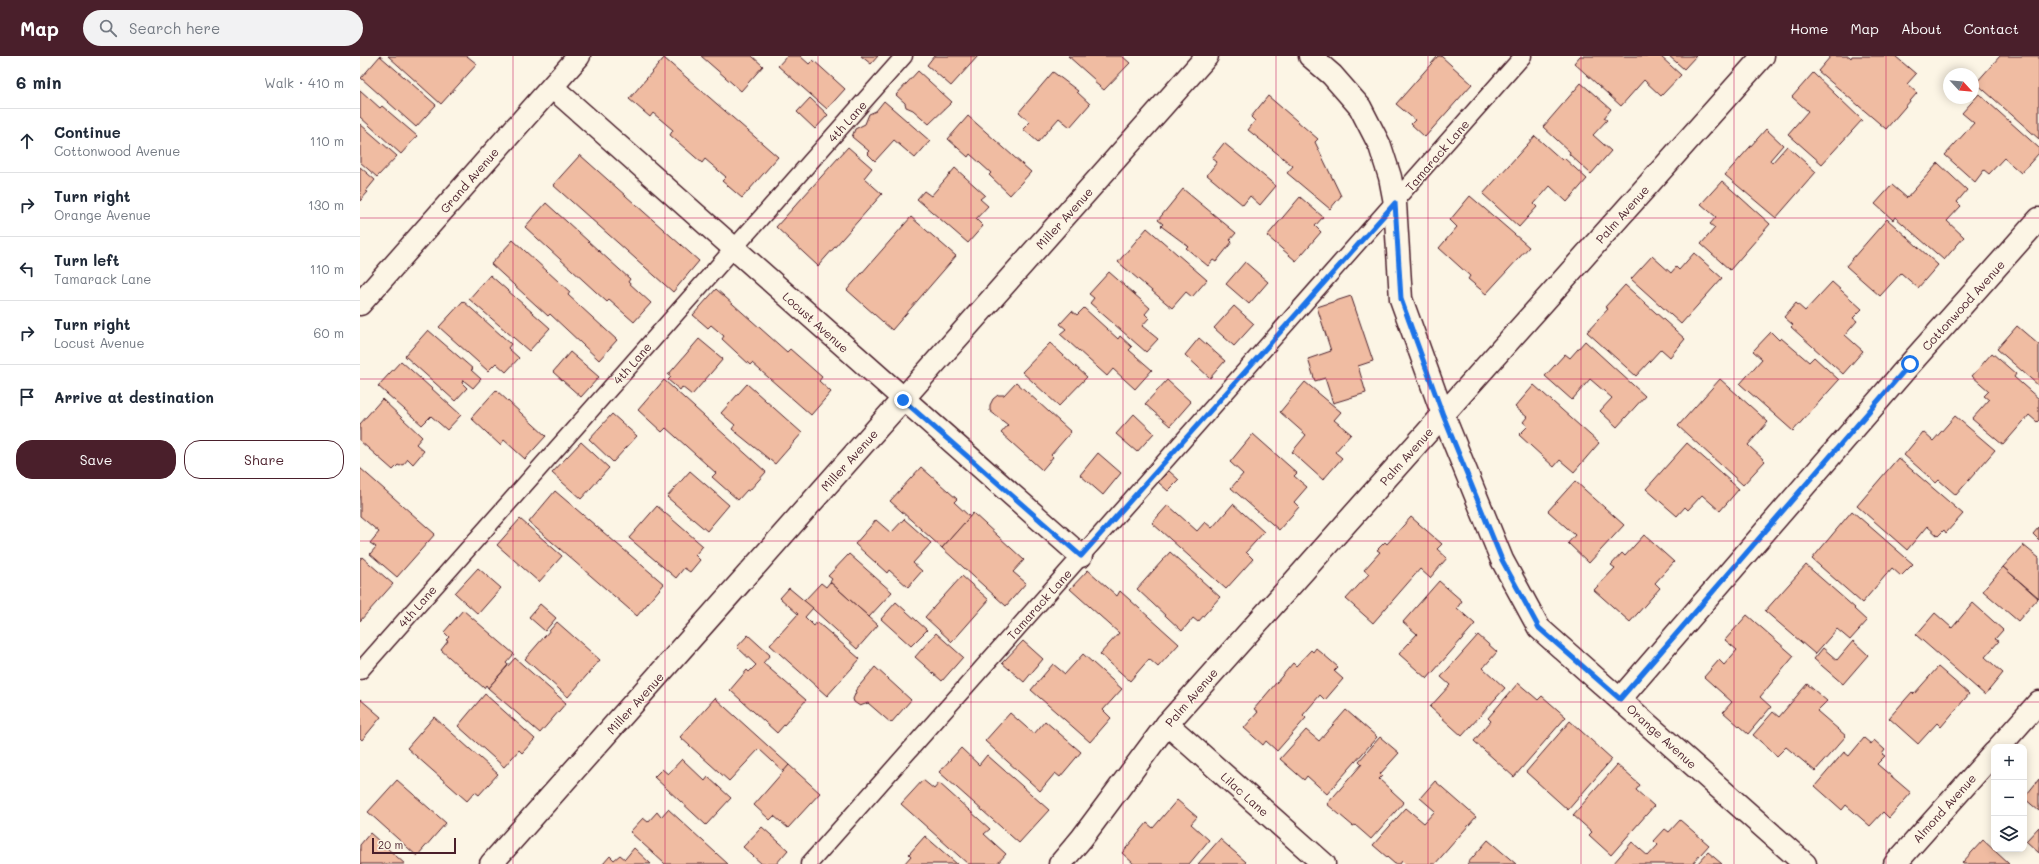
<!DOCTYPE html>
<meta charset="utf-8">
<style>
:root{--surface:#fff;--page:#f2f2f3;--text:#1f2937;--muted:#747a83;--line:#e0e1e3;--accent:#4a1f2b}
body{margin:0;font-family:Mali,sans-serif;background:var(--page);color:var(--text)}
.controls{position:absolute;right:12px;bottom:12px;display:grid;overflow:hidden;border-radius:8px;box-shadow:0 2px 10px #0003}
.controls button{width:36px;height:36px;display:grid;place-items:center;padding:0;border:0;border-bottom:1px solid var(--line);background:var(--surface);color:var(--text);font:20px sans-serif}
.compass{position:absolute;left:1583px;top:12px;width:36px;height:36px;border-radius:50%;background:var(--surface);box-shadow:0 2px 10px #0003;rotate:116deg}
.scale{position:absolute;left:12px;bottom:10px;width:84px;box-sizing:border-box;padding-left:4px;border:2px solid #4a1f2b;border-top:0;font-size:11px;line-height:14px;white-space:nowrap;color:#4a1f2b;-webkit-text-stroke:3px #fcf5e5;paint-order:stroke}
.stop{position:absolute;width:12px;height:12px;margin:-9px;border:3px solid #1a73e8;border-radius:50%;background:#fff}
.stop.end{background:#1a73e8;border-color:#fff;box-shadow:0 1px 4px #0008}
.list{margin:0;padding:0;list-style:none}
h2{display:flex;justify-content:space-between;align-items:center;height:52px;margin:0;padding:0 16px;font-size:17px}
h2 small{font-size:13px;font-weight:400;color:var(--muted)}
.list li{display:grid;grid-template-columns:26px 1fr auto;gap:12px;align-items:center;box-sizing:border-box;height:64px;padding:0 16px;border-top:1px solid var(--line)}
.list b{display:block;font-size:15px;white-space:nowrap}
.list p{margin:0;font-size:13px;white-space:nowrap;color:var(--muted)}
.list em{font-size:13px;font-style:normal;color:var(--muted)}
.actions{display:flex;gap:8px;padding:12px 16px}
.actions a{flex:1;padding:9px 0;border:1px solid var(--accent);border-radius:16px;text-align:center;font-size:14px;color:var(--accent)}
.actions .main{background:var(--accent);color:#fff}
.icon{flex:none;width:22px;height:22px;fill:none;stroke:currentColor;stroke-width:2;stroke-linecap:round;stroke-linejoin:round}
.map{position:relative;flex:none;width:1679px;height:808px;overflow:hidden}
header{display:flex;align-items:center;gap:24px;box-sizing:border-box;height:56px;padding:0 20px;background:var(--accent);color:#fff}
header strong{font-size:19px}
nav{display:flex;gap:22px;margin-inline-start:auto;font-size:14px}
.search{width:280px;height:36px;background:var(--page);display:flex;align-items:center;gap:10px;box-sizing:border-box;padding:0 14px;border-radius:22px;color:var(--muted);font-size:15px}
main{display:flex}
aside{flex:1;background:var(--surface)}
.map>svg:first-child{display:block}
</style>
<header>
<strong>Map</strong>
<div class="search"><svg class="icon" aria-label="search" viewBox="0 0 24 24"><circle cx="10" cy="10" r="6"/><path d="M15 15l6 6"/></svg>Search here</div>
<nav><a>Home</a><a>Map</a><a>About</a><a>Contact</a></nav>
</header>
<main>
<aside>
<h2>6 min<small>Walk · 410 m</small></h2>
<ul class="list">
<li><svg class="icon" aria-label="ahead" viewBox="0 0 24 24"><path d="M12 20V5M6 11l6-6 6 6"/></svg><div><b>Continue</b><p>Cottonwood Avenue</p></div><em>110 m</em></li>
<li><svg class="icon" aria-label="right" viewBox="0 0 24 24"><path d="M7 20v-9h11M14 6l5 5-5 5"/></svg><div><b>Turn right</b><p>Orange Avenue</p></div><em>130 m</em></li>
<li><svg class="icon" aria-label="left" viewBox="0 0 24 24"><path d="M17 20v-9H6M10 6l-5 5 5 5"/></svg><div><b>Turn left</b><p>Tamarack Lane</p></div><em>110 m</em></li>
<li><svg class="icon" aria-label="right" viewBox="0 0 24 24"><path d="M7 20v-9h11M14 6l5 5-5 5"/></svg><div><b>Turn right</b><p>Locust Avenue</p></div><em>60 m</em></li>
<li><svg class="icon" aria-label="arrive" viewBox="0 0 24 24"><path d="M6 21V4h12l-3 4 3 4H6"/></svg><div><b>Arrive at destination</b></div></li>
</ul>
<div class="actions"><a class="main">Save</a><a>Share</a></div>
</aside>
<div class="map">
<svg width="1679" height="808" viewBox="0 0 1679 808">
<rect width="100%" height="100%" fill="#fcf5e5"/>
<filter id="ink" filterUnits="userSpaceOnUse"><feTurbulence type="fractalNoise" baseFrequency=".025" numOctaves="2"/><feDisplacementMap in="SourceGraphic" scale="8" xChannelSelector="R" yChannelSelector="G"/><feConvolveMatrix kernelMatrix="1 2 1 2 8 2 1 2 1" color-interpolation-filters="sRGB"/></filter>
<g filter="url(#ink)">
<!-- building -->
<g fill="#f0bca2" stroke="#4a1f2b">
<path d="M20,0l56,49 -20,22 -55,-49z"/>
<path d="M28,0h79l10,8 -36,40z"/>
<path d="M341,0h51l11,10 -22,25z"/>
<path d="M427,0h13l9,8 4,-4 32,29 -18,20 -49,-43z"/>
<path d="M501,0h17l-7,8z"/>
<path d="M574,0h44l-27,30 -24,-21z"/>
<path d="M708,0h54l8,7 -26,27 -10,-8 1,-2z"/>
<path d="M1078,0h3l31,28 -47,53 -14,-13 4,-4 -19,-16z"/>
<path d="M1220,0h80l21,19 -20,21 -17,-16 -23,26 -47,-43z"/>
<path d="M1309,0h27l-12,13z"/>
<path d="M1471,0h18l2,2 1,-2h43l21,18 -9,10 10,9 -31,36 -68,-58z"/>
<path d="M1640,0h39v83l-63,-56z"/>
<path d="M304,2l114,99 -36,41 -20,-17 4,-4 -21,-18 -3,4 -32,-28 3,-5 -20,-17 -3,4 -21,-18z"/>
<path d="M558,15l34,31 -23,22 -16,-14 -7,-3 -1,-4 -9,-8z"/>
<path d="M693,16l25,19 -1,1 13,12 -20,23 -11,-9 -21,24 -15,-13 7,-7 -11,-10z"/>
<path d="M1453,17l49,47 -40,44 -34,-30 20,-23 -16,-14z"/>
<path d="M1221,27l30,26 -7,9 3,2 -14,15 18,16 -20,23 -22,-20 1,-2 -27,-25z"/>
<path d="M0,34l20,18 2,-2 35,30 -16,18 -41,-37z"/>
<path d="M1619,38l60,54v5l-18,20 -17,-15 -15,16 -5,-4 -9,12 -30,-27 29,-32 -12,-10z"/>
<path d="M908,40l50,43 -3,3 26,54 -11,13 -43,-36 6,-7 -45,-36 7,-9 -4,-4z"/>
<path d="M450,42l18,17 -13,14 -18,-17z"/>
<path d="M524,45l46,40 -15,17 -21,-18 -19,21 -8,-8 2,-2 -17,-14 3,-8 10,-5 4,-10 7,-3z"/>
<path d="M608,60l63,56 -21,23 -21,-20 2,-2 -21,-19 -2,3 -20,-18z"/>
<path d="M0,68l37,32 -20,21 -17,-15z"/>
<path d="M1406,73l17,16 -13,15 2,3 15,-17 29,26 -40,46 -51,-43z"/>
<path d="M1175,80l27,24 2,-2 23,21 -20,23 -17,-16 -16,18 3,3 -18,20 -36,-33z"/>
<path d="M864,87l52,43 -16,19 -10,-9 -7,9 -36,-30 10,-13 -5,-4z"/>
<path d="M488,91l24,21 -8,10 18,16 -64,72 -42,-39z"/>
<path d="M220,99l119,106 -26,31 -120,-107z"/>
<path d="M1578,107l29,27 -10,12 4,4 -14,15 17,16 -20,23 -49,-43 -2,3 -18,-16 17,-19 15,13z"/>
<path d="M0,111l15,13 -9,11 2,1 -8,9z"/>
<path d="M595,112l30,27 -5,4 8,7 -12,13 7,7 -15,17 -51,-44 7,-8 7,5z"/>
<path d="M1362,125l48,43 -40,46 -29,-26 14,-16 -5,-4 6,-7 -15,-13z"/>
<path d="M823,133l53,44 -6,7 2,2 -16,20 -3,-2 -5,6 -22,-18 2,-2 -27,-20 2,-2 -5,-4z"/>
<path d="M1110,140l59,51 -43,47 -18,-15 2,-3 -31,-28 18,-21 -7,-7z"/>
<path d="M940,141l23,20 -8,9 6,6 -25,29 -29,-25z"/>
<path d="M186,147l84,76 -2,3 23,21 -17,19 -25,-22 -2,2 -82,-75z"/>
<path d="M551,161l45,39 -64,74 -45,-40z"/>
<path d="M1527,163l51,46 -20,23 -17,-15 -21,23 -34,-30z"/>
<path d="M787,172l60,52 -15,17 -6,-5 -14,16 -54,-46z"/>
<path d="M153,184l57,52 -2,3 49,45 -18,20 -49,-46 -2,2 -57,-52z"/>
<path d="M1334,197l28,25 -41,46 -50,-45 21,-23 19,17 5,-6 3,3z"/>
<path d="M885,206l23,20 -19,22 -23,-20z"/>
<path d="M749,216l41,36 -5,6 4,4 -7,8 16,13 -12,13 -56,-49 4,-5 -5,-4z"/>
<path d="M130,219l60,53 -21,23 -60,-52z"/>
<path d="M1472,226l30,27 -9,9 4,3 -12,14 18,16 -20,23 -52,-47 2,-2 -9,-8 12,-14 9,8z"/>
<path d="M1265,229l60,54 -15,18 -9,-8 -25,27 -49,-44 21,-23 -3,-2z"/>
<path d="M356,233l71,63 3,-3 32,28 -3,4 12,11 -20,23 -59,-52 -2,2 -28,-26 2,-3 -13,-11 -3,3 -15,-13z"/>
<path d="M991,240l22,65 -15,5 8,27 -33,10 -8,-25 -10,3 -7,-22 23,-8 -14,-44z"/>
<path d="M103,245l48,43 -3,4 11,10 -13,14 -10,-9 -8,8 -49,-44z"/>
<path d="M874,250l20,18 -20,22 -20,-18z"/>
<path d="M724,252l34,31 2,-3 12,11 -3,3 23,20 -17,19 -22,-20 -6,7 -47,-42 6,-5 -6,-5 12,-13 5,4z"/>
<path d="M1657,270l22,19v41l-42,-37z"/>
<path d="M68,274l45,39 -2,1 10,9 -8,9 -10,-8 -1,3 5,5 -12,13 -50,-45z"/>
<path d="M1411,276l8,8 2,-2 28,24 5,-5 25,23 -46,51 -53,-47 22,-25 -9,-8z"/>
<path d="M839,282l26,23 -15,17 -25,-23z"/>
<path d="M339,283l24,20 -31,36 -10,-8 -2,3 -12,-10 3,-3 -3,-2z"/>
<path d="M1225,285l60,55 -28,31 -17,-16 12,-13 -22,-19 -18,21 -27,-24 20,-22 5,4z"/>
<path d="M690,287l37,34 -28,29 -37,-34z"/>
<path d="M210,296l29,25 -18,20 -28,-25z"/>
<path d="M1632,297l24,21 -2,3 25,22v21l-2,2 -8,-7 -26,30 -31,-26 17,-19 -5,-4 5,-5 -17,-15z"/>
<path d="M41,305l60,54 -14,15 -16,-14 -9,9 -44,-39z"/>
<path d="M1360,323l48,43 -20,23 17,16 -22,24 -65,-59z"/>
<path d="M304,324l102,92 -17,19 -2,-1 -9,10 -26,-23 4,-4 -50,-45 -4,4 -24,-22z"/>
<path d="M807,324l24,22 -21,24 -25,-22z"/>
<path d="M656,326l55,50 -20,23 2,2 -11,13 -41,-37 7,-8 -18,-14v-6l3,-6 5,-4h6z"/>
<path d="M945,326l36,30 -7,8 17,14 -16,18 7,6 -19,22 -31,-28 14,-17 -26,-23z"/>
<path d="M387,328l55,49 -27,31 -43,-35 3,-4 -14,-12z"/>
<path d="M1174,329l65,58 -25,29 -14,-12 -6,7 -35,-32 9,-9 -5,-4 4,-5 -12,-10z"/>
<path d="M136,334l50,46 -21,23 -21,-19 -4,5 -29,-27z"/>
<path d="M22,343l40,38 -6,7 8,7 -11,13 -5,-5 -4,5 -4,2 -2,-1 -5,5 -33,-29v-17z"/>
<path d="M252,358l25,22 -24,26 -24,-23z"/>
<path d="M774,358l20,19 -17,19 -21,-18z"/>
<path d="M1595,360l40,34 -39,45 -17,-15 -3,3 -32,-28 19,-23 10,9z"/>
<path d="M893,378l44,39 -3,3 13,11 -13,15 5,5 -20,23 -48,-42 12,-14 -13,-12z"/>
<path d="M221,386l28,26 -28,31 -29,-26z"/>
<path d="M1327,387l52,46 -19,22 -18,-16 -14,15 -3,-3 -8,9 -31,-27z"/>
<path d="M738,397l23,20 -18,22 -23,-20z"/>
<path d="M1538,402l65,56 -17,19 -2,-3 -6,6 -11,-10 -20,24 -50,-44z"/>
<path d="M561,411l36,32 -3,3 16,15 -28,31 -52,-47z"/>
<path d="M0,412l75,66 -38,43 -27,-23 6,-7 -6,-4 9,-11 -19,-16z"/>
<path d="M330,415l39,34 -22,26 -40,-34z"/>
<path d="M809,415l10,9 -11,11 -10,-9z"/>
<path d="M1215,425l49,44 -35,38 -21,-20 7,-8 -27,-24z"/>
<path d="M195,435l109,93 -27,32 -108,-94z"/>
<path d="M873,448l31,28 -18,20 7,7 -27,30 -74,-66 16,-18 29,26 8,-9 7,6z"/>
<path d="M297,450l46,40 -8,9 5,5 -10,12 -6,-4 -8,10 -47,-40z"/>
<path d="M1492,455l61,53 -12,12 -9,-8 -30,35 -50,-44z"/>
<path d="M613,457l51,47 -11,12 13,11 -20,23 -64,-58z"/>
<path d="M1051,461l31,27 -5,5 10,9 -17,20 -10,-9 -47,54 -27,-24 23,-25 -5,-4 16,-18 -3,-2 8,-8 2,2z"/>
<path d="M160,463l42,37 -23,26 -42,-37z"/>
<path d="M544,463l27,24 -18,20 9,8 -14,16 -19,-17 -2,3 -32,-29 21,-24 15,13z"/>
<path d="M1679,471v13l-6,-6z"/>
<path d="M1284,479l30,27 -19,21 5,5 -30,34 -36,-32 21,-22 -4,-3 11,-12 3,3z"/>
<path d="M1663,489l16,13v40l-36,-31z"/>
<path d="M810,496l50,45 -22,25 -5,-4 -11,13 -45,-42z"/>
<path d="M489,498l43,38 -23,25 -39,-35 2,-3 -4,-3z"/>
<path d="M2,501l31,27 -33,37v-61z"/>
<path d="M1446,509l49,43 -1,1 13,12 -17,19 -13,-11 -22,25 -50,-43z"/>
<path d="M1643,511l35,31 -20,23 -35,-30z"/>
<path d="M118,512l23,20 -23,26 -23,-21z"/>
<path d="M728,514l29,26 3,-5 59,53 -21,23 -9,-8 -19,22 -30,-27 19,-21 -49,-44z"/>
<path d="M602,520l27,24 -37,42 -27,-25z"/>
<path d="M1079,525l23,20 -5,7 18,16 -48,55 -28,-25 18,-20 -14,-12z"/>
<path d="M470,526l48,43 -21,24 -53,-48 17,-18 5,4z"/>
<path d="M429,532l24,20 -8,9 9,9 3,-4 43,37 -33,37 -57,-51 28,-31 -18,-16z"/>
<path d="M536,546l31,28 -16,16 -30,-27z"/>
<path d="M1613,547l30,27 -8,9 4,2 -14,16 18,16 -18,22 -69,-60 19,-22 17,15z"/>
<path d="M180,548l16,14 -11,13 -16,-14z"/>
<path d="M103,554l51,44 -8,9 2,2 -20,23 -2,-3 -2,3 -43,-38 7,-9 -2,-1 3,-3 -5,-5z"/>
<path d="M1387,559l47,41 -34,41 11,10 -23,27 -25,-22 9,-10 -28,-25 15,-17 5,5 13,-15 -12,-10z"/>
<path d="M197,566l43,38 -32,37 -43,-38z"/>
<path d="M576,577l27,24 -21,24 -27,-24z"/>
<path d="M388,579l22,20 -7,8 43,37 -29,33 -47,-43 17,-20 2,2 7,-7 -19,-18z"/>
<path d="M1118,579l19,17 -14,16 22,20 -43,48 -32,-29 20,-22 -9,-8z"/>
<path d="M663,585l20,18 -19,23 -22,-19z"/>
<path d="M1493,585l15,14 -25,29 -29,-25 9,-11 14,12z"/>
<path d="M956,592l22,19 -4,4 9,8 -18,21 -5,-5 -17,20 3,3 -29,33 -11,-10 -3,4 -19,-17 14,-16 -4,-3 39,-46 3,3 15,-16 2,2z"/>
<path d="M723,598l39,35 -19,21 8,8 -21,24 -59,-52 22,-26 12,10z"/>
<path d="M155,602l51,45 -26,30 -52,-45z"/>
<path d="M515,611l36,33 -20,23 -23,-20 -8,3 -6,-4 -1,-3 3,-7 -1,-1z"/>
<path d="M1578,611l31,27 -28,33 -4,-4 -19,21 -29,-26 23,-26 2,2z"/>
<path d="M1158,627l20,17 4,-4 24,21 -52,60 -40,-36 17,-20 -3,-3z"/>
<path d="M1447,628l20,17 -10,10 29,25 -31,35 -29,-24 -9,9 -24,-21 20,-23 6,5z"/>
<path d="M125,638l50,45 -13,14 -3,-3 -15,17 -46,-41z"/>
<path d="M355,642l74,67 -5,7 -25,-23 -30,32 -49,-44z"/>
<path d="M0,643l21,18 -19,23 -2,-2z"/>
<path d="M986,654l31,27 -50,57 -20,-18 -3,4 -24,-21 26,-29 13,11z"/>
<path d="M650,657l24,21 11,-13 36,31 -21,25 -5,-4 -15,18 -55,-50z"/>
<path d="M74,661l64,57 -19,21 -4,-3 -8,9 -60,-53z"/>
<path d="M1210,665l42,38 -44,51 -42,-38z"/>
<path d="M1020,681l19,16 -19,21 2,2 -3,3 25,23 -33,37 -16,-14 -2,1 -26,-22 35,-40 -3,-3z"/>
<path d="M1504,682l7,6 3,-4 11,10 -3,4 3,2 -8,8 34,29 -22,25 -6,-6 -13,14 -24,-21 -4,5 -27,-24 29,-34 5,4z"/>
<path d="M601,692l18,17 8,-10 62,55 -30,33 -80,-71z"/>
<path d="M322,703l23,22 3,-4 23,21 -25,27 -52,-48 8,-8 6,5z"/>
<path d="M429,709l31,28 -32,35 -14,-12 -4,4 -16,-15z"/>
<path d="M1257,709l23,20 -4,5 18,16 -43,49 -22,-20 3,-3 -19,-17z"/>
<path d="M1679,723v32l-15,-13z"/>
<path d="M37,724l49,43 -29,33 -49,-44z"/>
<path d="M563,724l11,9 5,-6 51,46 -6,5 22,20 -9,10h-29l-67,-60z"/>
<path d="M1075,725l41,36 -41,47h-30l-3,-3 -2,3h-5l-22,-19 33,-37 18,15 11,-12 -15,-13z"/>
<path d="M817,744l20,17 -6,7 18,16 -20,24h-55l-12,-11 25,-30 6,5z"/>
<path d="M308,753l60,55h-63l-35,-32 13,-14 5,4 9,-10 4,5z"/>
<path d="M1320,764l29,25 -17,19h-79l19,-22 16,14 10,-11 -4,-4 11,-12 4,3z"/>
<path d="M402,771l26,23 -12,14h-14l-19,-17z"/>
<path d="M1679,771v26l-13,-12z"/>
<path d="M10,777l35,31h-45v-19z"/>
<path d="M565,780l32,28h-53l7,-8 -2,-2z"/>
<path d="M860,783l26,23 -2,2h-46z"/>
<path d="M1128,784l28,24h-49z"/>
<path d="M1623,784l26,24h-46l-1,-1z"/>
<path d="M274,792l17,16h-48l7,-8 4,4 6,-5 5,4z"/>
<path d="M1348,796l14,12h-25z"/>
</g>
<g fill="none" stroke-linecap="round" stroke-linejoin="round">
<!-- service casing -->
<g stroke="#4a1f2b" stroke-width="19">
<g id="service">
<path d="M0,615l544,-615"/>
<path d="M449,808l714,-808"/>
</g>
</g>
<!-- minor casing -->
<g stroke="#4a1f2b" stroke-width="25">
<g id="minor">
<path d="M950,0l22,19 28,32 20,39 10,31 5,26 6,96 42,116 59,145 37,68 266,236"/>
<path d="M192,31l529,469"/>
<path d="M1260,643l290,-335 129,-145"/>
<path d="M807,668l157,140"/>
<path d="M1639,691l40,-45"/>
<path d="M131,808l716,-808"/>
<path d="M700,808l22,-26 85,-114 596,-668"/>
<path d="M1535,808l99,-111"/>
</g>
</g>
<!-- secondary casing -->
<g stroke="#4a1f2b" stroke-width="25">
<path id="secondary" d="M0,248l219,-248"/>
</g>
<!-- service -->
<use href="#service" stroke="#fcf5e5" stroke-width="16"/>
<!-- minor -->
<use href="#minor" stroke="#fcf5e5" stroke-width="22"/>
<!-- secondary -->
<use href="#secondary" stroke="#fcf5e5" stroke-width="22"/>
</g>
</g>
<g fill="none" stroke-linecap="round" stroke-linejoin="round" filter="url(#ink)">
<!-- route -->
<path stroke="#1a73e8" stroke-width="5" d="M543,344l178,156 314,-353 6,96 42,116 59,145 37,68 81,71 290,-335"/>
</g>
<!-- grid -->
<path fill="none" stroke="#c2185b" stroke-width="1" stroke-opacity="0.55" d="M153,0v808M305,0v808M458,0v808M611,0v808M763,0v808M916,0v808M1068,0v808M1221,0v808M1374,0v808M1526,0v808M0,162h1679M0,323h1679M0,485h1679M0,646h1679"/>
<g text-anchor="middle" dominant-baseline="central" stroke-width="3" stroke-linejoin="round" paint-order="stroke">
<!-- street labels -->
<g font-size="12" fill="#4a1f2b" stroke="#fcf5e5">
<text transform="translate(487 65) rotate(-48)">4th Lane</text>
<text transform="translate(1077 99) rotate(-49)">Tamarack Lane</text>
<text transform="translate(109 124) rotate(-49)">Grand Avenue</text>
<text transform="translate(1262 158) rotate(-48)">Palm Avenue</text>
<text transform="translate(704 162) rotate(-48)">Miller Avenue</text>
<text transform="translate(1603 249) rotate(-48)">Cottonwood Avenue</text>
<text transform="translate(456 266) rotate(42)">Locust Avenue</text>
<text transform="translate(272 307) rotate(-49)">4th Lane</text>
<text transform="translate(1046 400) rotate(-48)">Palm Avenue</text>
<text transform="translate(489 404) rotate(-48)">Miller Avenue</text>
<text transform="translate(679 548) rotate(-48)">Tamarack Lane</text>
<text transform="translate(57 550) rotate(-49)">4th Lane</text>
<text transform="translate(831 641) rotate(-49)">Palm Avenue</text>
<text transform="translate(275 647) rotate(-48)">Miller Avenue</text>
<text transform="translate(1302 680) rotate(42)">Orange Avenue</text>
<text transform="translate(885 738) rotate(42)">Lilac Lane</text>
<text transform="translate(1584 752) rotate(-48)">Almond Avenue</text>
</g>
</g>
</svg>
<div class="controls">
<button>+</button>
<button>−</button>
<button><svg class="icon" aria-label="layers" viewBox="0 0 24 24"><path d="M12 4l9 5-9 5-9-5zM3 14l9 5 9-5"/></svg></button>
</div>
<svg class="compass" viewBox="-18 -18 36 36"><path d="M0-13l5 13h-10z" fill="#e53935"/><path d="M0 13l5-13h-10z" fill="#747a83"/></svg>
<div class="scale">20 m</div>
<div class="stop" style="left:1550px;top:308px"></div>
<div class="stop end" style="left:543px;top:344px"></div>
</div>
</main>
